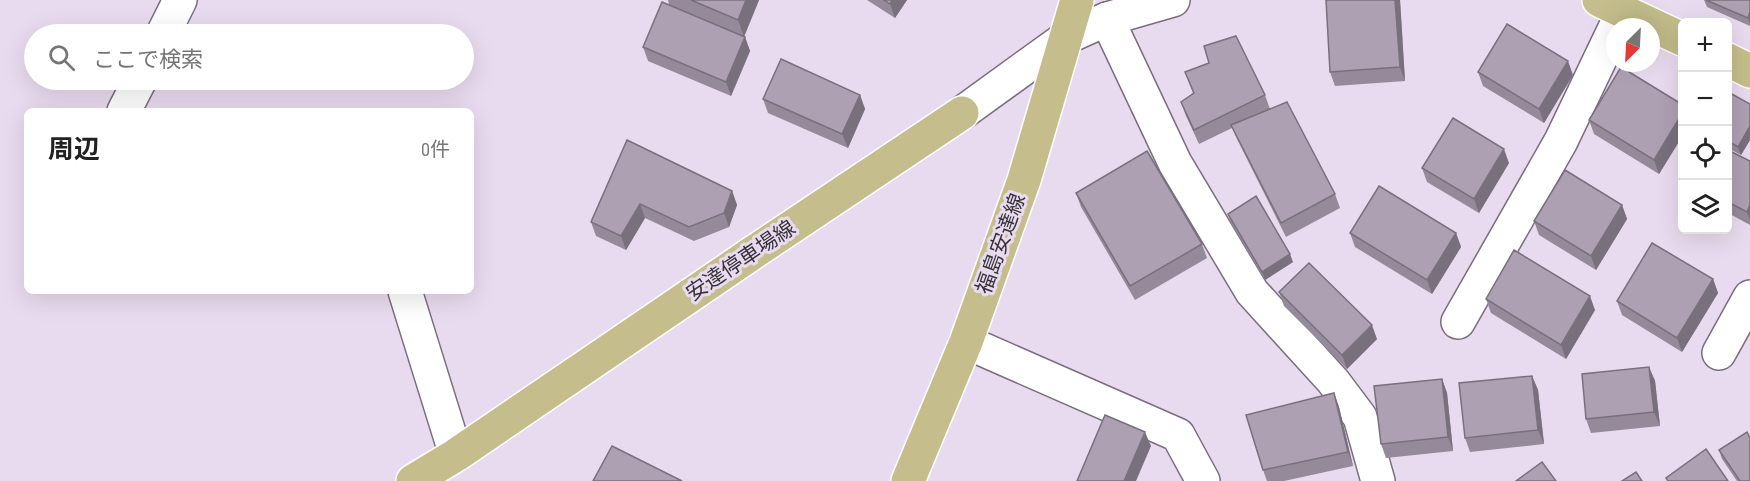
<!DOCTYPE html>
<html lang="ja">
<meta charset="utf-8">
<style>
:root{--surface:#fff;--page:#f2f2f2;--text:#222;--muted:#767676;--line:#e0e0e0}
body{margin:0;font-family:"Sofia Sans Condensed","Noto Sans JP",sans-serif;background:var(--page);color:var(--text)}
.controls{position:absolute;right:18px;top:18px;display:grid;overflow:hidden;border-radius:9px;box-shadow:0 6px 24px #0002}
.controls button{width:54px;height:54px;display:grid;place-items:center;padding:0;border:0;border-bottom:2px solid var(--line);background:var(--surface);color:var(--text);font:30px sans-serif}
.compass{position:absolute;left:1606px;top:18px;width:54px;height:54px;border-radius:50%;background:var(--surface);box-shadow:0 6px 24px #0002;rotate:204deg}
.list{margin:0;padding:0;list-style:none}
h2{display:flex;justify-content:space-between;align-items:center;height:78px;margin:0;padding:0 24px;font-size:26px}
h2 small{font-size:20px;font-weight:400;color:var(--muted)}
.icon{flex:none;width:33px;height:33px;fill:none;stroke:currentColor;stroke-width:2;stroke-linecap:round;stroke-linejoin:round}
.map{position:relative;flex:none;width:1750px;height:481px;overflow:hidden}
.search{position:absolute;background:var(--surface);box-shadow:0 6px 24px #0002;left:24px;top:24px;width:450px;height:66px;display:flex;align-items:center;gap:15px;box-sizing:border-box;padding:0 21px;border-radius:33px;color:var(--muted);font-size:22px}
.panel{position:absolute;background:var(--surface);box-shadow:0 6px 24px #0002;left:24px;top:108px;width:450px;height:186px;border-radius:9px}
.map>svg:first-child{display:block}
</style>
<div class="map">
<svg width="1750" height="481" viewBox="0 0 1750 481">
<rect width="100%" height="100%" fill="#e9dbef"/>
<g fill="none" stroke-linecap="round" stroke-linejoin="round">
<!-- minor casing -->
<g stroke="#7a6d7f" stroke-width="36">
<g id="minor">
<path d="M1107,19l68,144 77,129 81,89 27,36 18,64"/>
<path d="M163,34l17,-34"/>
<path d="M124,111l16,-31"/>
<path d="M962,113l105,-76 40,-18 66,-19"/>
<path d="M405,291l51,164"/>
<path d="M1458,322l103,-181 54,-113"/>
<path d="M966,342l212,93 25,46"/>
<path d="M1719,353l31,-56"/>
</g>
</g>
<!-- major casing -->
<g stroke="#fff" stroke-width="36">
<g id="major">
<path d="M1599,0l83,39"/>
<path d="M1728,60l22,11"/>
<path d="M413,481l43,-26 295,-201 211,-141"/>
<path d="M908,481l58,-139 58,-162 53,-180"/>
</g>
</g>
<!-- minor -->
<use href="#minor" stroke="#fff" stroke-width="33"/>
<!-- major -->
<use href="#major" stroke="#c5be8c" stroke-width="33"/>
</g>
<!-- wall -->
<g fill="#958a9a">
<path d="M668,0h91l-15,36 1,1 5,14 -19,45 -83,-35 -5,-14 26,-42z"/>
<path d="M867,0h40l-12,18z"/>
<path d="M1326,0h74l5,81 -70,5 -5,-14z"/>
<path d="M1704,0h46v26l-43,-19z"/>
<path d="M1185,72l80,23 5,14 65,85 5,14 -54,29 -49,-98 -5,-11 -33,16 -13,-28 -5,-14 12,-9z"/>
<path d="M1478,72l95,3 -29,48 -61,-37z"/>
<path d="M860,95l5,14 -17,39 -80,-35 -5,-14z"/>
<path d="M1728,98l22,6v36l-9,15 -13,-7z"/>
<path d="M1683,105v30l-24,39 -65,-40 -5,-14z"/>
<path d="M627,140l105,51 5,14 -8,22 -35,14 -49,-23 -19,32 -30,-14 -5,-14z"/>
<path d="M1728,150l22,11v64l-22,-12z"/>
<path d="M1509,163l-30,50 -52,-31 -5,-14z"/>
<path d="M1076,193l126,51 5,14 -72,42 -54,-93z"/>
<path d="M1622,205l5,14 -31,51 -57,-35 -5,-14z"/>
<path d="M1228,214l65,48 -28,18 -34,-57z"/>
<path d="M1350,233h106l5,14 -29,47 -77,-47z"/>
<path d="M1713,279l5,14 -36,59 -60,-37 -5,-14z"/>
<path d="M1279,292l98,47 -30,30 -63,-63z"/>
<path d="M1486,299l109,11 -29,49 -75,-46z"/>
<path d="M1649,367l6,14 5,45 -69,7 -5,-14z"/>
<path d="M1532,376l6,14 6,54 -74,8 -5,-14z"/>
<path d="M1442,379l5,14 6,58 -67,7 -5,-14z"/>
<path d="M1334,393l5,14 14,59 -69,15h-17l-4,-11z"/>
<path d="M1719,450l31,31h-13l-15,-22z"/>
</g>
<!-- shaded-wall -->
<g fill="#79707d">
<path d="M746,0h13l-15,37 -6,-17z"/>
<path d="M892,0h15l-12,18 -5,-14z"/>
<path d="M1395,0h5l5,81 -5,-14z"/>
<path d="M1750,12v12l-2,-6z"/>
<path d="M745,37l5,14 -19,45 -5,-14z"/>
<path d="M1568,61l5,14 -29,48 -5,-14z"/>
<path d="M860,95l5,14 -17,39 -6,-14z"/>
<path d="M1683,112v23l-24,39 -5,-14z"/>
<path d="M1750,126v14l-9,15 -3,-8z"/>
<path d="M1504,149l5,14 -30,50 -5,-14z"/>
<path d="M732,191l5,14 -8,22 -5,-14z"/>
<path d="M640,204l5,14 -19,32 -5,-14z"/>
<path d="M1622,205l5,14 -31,51 -5,-14z"/>
<path d="M1750,205v15l-3,-8z"/>
<path d="M1456,233l5,14 -29,47 -5,-14z"/>
<path d="M1290,254l3,8 -28,18 -3,-8z"/>
<path d="M1713,279l5,14 -36,59 -5,-14z"/>
<path d="M1590,296l5,14 -29,49 -5,-14z"/>
<path d="M1372,325l5,14 -30,30 -5,-14z"/>
<path d="M1649,367l6,14 5,45 -6,-14z"/>
<path d="M1532,376l6,14 6,54 -6,-14z"/>
<path d="M1442,379l5,14 6,58 -5,-14z"/>
<path d="M1334,393l5,14 14,59 -5,-14z"/>
<path d="M1145,432l6,14 -15,35h-12z"/>
</g>
<!-- building -->
<g fill="#ada0b3" stroke="#79707d" stroke-width="1.5">
<path d="M691,0h55l-8,20z"/>
<path d="M884,0h8l-2,4z"/>
<path d="M1326,0h69l5,67 -70,5z"/>
<path d="M1706,0h44v12l-2,6z"/>
<path d="M662,2l83,35 -19,45 -83,-35z"/>
<path d="M1507,24l61,37 -29,48 -61,-37z"/>
<path d="M1236,36l29,59 -71,35 -13,-28 13,-9 -9,-21 24,-9 -5,-17z"/>
<path d="M781,59l79,36 -18,39 -79,-35z"/>
<path d="M1621,67l62,38v7l-29,48 -65,-40z"/>
<path d="M1730,93l20,11v22l-12,21 -10,-6v-43z"/>
<path d="M1287,102l48,92 -54,29 -50,-98z"/>
<path d="M1453,118l51,31 -30,50 -52,-31z"/>
<path d="M627,140l105,51 -8,22 -35,14 -49,-23 -19,32 -30,-14z"/>
<path d="M1728,150l22,11v44l-3,7 -19,-10z"/>
<path d="M1147,151l55,93 -72,42 -54,-93z"/>
<path d="M1565,170l57,35 -31,51 -57,-35z"/>
<path d="M1379,186l77,47 -29,47 -77,-47z"/>
<path d="M1256,196l34,58 -28,18 -34,-58z"/>
<path d="M1652,243l61,36 -36,59 -60,-37z"/>
<path d="M1514,250l76,46 -29,49 -75,-46z"/>
<path d="M1309,263l63,62 -30,30 -63,-63z"/>
<path d="M1649,367l5,45 -68,7 -4,-45z"/>
<path d="M1532,376l6,54 -73,8 -6,-55z"/>
<path d="M1442,379l6,58 -67,7 -7,-58z"/>
<path d="M1334,393l14,59 -85,18 -17,-55z"/>
<path d="M1105,415l40,17 -21,49h-47z"/>
<path d="M1747,432l3,6v43h-10l-21,-31z"/>
<path d="M612,446l70,35h-89z"/>
<path d="M1706,449l22,32h-60l-2,-3z"/>
<path d="M1542,462l14,19h-40z"/>
<path d="M1636,472l6,9h-20z"/>
</g>
<g text-anchor="middle" dominant-baseline="central" stroke-width="6" stroke-linejoin="round" paint-order="stroke">
<!-- street labels -->
<g font-size="21" fill="#373239" stroke="#e9dbef">
<text transform="translate(1001 244) rotate(-70)">福島安達線</text>
<text transform="translate(741 261) rotate(-34)">安達停車場線</text>
</g>
</g>
</svg>
<div class="controls">
<button>+</button>
<button>−</button>
<button><svg class="icon" aria-label="locate" viewBox="0 0 24 24"><circle cx="12" cy="12" r="6"/><path d="M12 2v4M12 18v4M2 12h4M18 12h4"/></svg></button>
<button><svg class="icon" aria-label="layers" viewBox="0 0 24 24"><path d="M12 4l9 5-9 5-9-5zM3 14l9 5 9-5"/></svg></button>
</div>
<svg class="compass" viewBox="-18 -18 36 36"><path d="M0-13l5 13h-10z" fill="#e53935"/><path d="M0 13l5-13h-10z" fill="#767676"/></svg>
<div class="search"><svg class="icon" aria-label="search" viewBox="0 0 24 24"><circle cx="10" cy="10" r="6"/><path d="M15 15l6 6"/></svg>ここで検索</div>
<section class="panel">
<h2>周辺<small>0件</small></h2>
<ul class="list">
</ul>
</section>
</div>
